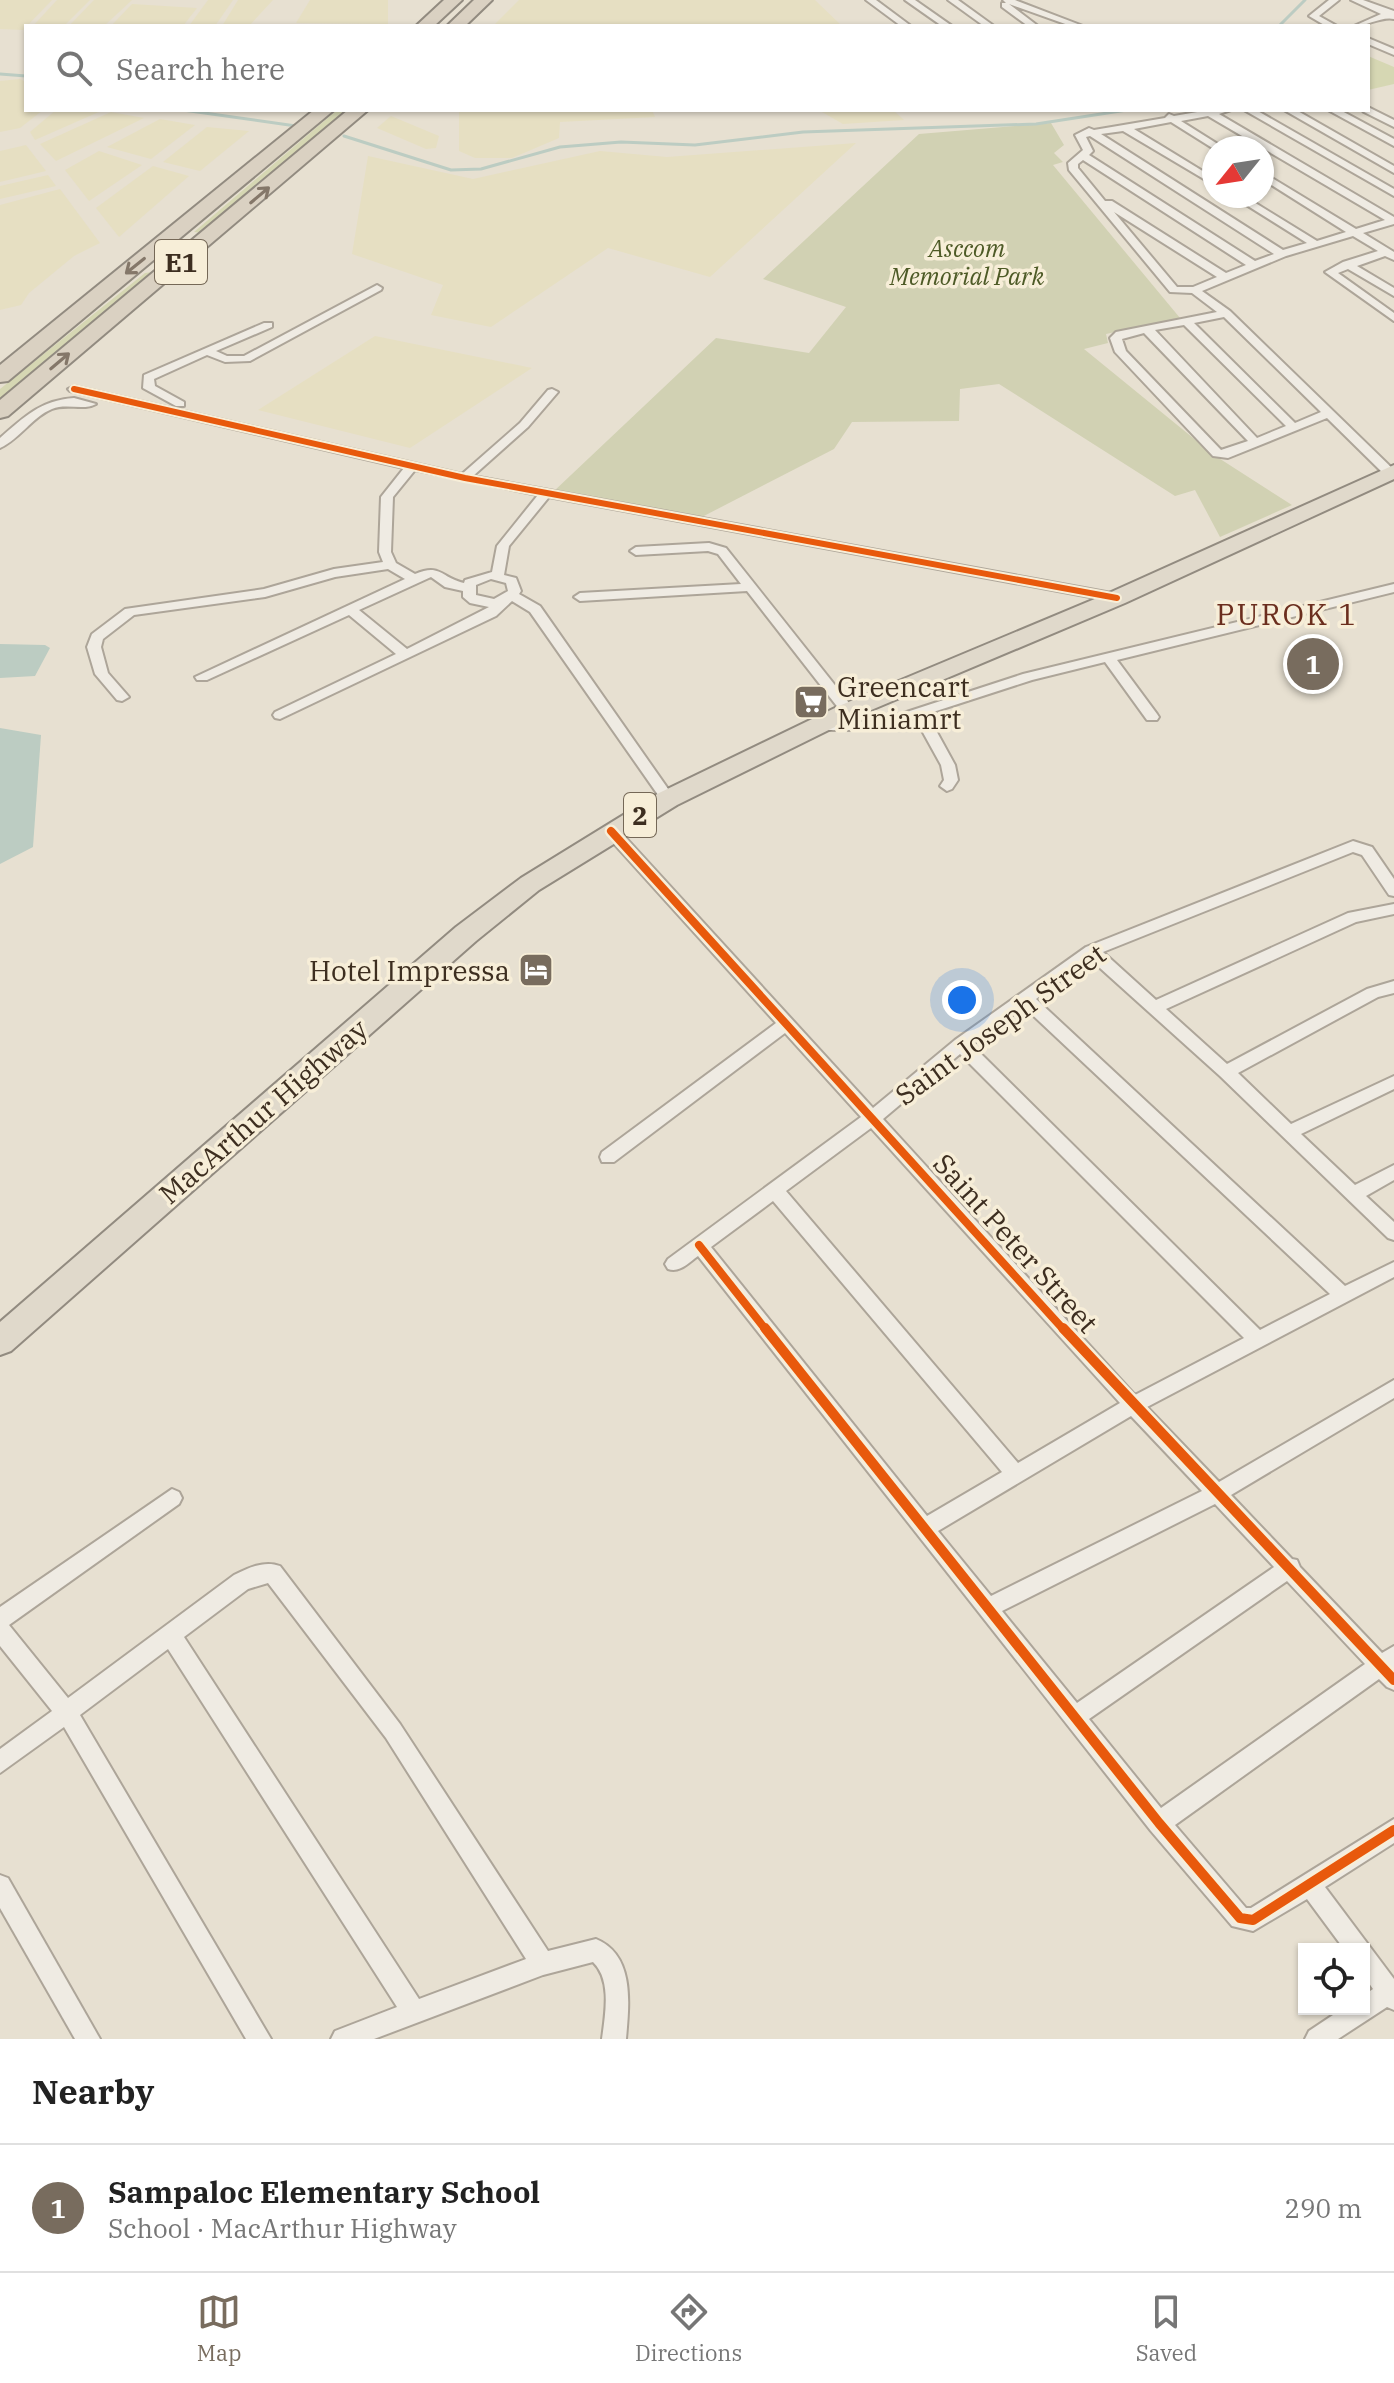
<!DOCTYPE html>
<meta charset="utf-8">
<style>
:root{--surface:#fff;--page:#f2f2f2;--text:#222;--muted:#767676;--line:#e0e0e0;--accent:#786c5e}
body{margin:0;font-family:"IBM Plex Serif",serif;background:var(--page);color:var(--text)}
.controls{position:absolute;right:24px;bottom:24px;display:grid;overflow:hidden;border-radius:0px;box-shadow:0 2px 6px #0004}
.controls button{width:72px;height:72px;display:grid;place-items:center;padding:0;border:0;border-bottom:2px solid var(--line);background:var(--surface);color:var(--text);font:40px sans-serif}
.compass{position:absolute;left:1202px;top:136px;width:72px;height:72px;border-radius:50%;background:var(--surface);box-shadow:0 2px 6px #0004;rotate:240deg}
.you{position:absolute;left:962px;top:1000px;width:28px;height:28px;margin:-20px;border:6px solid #fff;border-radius:50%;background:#1a73e8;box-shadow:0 0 0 12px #1a73e833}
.badge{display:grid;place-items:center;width:52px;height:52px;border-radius:50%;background:var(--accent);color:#fff;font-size:26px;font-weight:700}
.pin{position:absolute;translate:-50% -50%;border:4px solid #fff;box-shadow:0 2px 8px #0006}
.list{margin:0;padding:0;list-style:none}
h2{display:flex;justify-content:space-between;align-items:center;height:104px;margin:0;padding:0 32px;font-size:34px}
h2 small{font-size:26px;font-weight:400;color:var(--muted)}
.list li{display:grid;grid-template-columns:52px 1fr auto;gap:24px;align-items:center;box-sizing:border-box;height:128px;padding:0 32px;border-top:2px solid var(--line)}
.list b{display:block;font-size:30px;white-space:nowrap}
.list p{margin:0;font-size:26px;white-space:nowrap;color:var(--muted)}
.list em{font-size:26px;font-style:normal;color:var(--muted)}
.icon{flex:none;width:44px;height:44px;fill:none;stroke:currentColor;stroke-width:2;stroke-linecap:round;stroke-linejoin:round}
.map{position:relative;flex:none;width:1394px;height:2039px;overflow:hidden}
.search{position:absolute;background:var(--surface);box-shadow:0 2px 6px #0004;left:24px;right:24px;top:24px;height:88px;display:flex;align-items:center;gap:20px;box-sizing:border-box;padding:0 28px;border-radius:0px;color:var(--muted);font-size:30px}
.sheet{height:232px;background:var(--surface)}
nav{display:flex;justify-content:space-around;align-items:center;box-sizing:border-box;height:112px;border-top:2px solid var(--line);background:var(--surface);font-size:22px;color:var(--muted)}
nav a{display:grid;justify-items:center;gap:4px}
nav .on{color:var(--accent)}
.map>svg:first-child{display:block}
</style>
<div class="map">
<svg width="1394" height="2039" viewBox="0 0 1394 2039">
<rect width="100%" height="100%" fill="#e7e0d1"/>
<!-- farmland -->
<g fill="#e6dfc2">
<path d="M0,0h52l-29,30 -23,-1z"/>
<path d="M57,0h33l-26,26h-31z"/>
<path d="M94,0h38l-28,26h-35z"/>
<path d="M208,0h25l-18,26h-26z"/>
<path d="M238,0h35l-24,26h-27z"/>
<path d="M310,0h78v24l-92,-1z"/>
<path d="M519,0h296l27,26h-349z"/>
<path d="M132,4l65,4 -14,18h-72z"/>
<path d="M20,79l6,3v28h17l-23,18 -20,4v-51z"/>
<path d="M56,110h42l3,1 -66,29 -5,-8z"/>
<path d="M459,110h193l3,7 -95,5 -1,16 -47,20h-37l-16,-7z"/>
<path d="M797,110h96l11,10 -61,4 -21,-12z"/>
<path d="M111,112l33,6 -88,43 -16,-17z"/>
<path d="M391,116l48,20 -3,12 -10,1 -49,-21z"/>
<path d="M160,119l35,6 -44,34 -44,-12z"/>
<path d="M207,127l42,4 -49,40 -37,-9z"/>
<path d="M856,143l-146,134 -102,-29 -117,79 -60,-12 12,-30 -91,-31 16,-98 105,23 127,-28 67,6z"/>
<path d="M26,145l20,26 -46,11v-31z"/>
<path d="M99,151l43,14 -53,36 -24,-31z"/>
<path d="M153,166l36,10 -70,61 -23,-29z"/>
<path d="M48,175l8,11 -56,13v-13z"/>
<path d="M60,189l40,54 -26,13 -45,37 -8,12 -21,5v-105z"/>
<path d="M375,336l157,32 -122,80 -152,-38z"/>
</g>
<!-- green -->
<g fill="#d6d7b3">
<path d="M1368,56l26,11v17l-26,6z"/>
<path d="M337,110h12l-146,123 -9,-1z"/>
<path d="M152,272l-152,128v-11l145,-116z"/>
</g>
<!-- cemetery -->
<path fill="#d1d1b3" d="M1051,123l13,22 -10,8 9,9 -10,3 127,153 -74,16 2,9 -24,6 130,106 78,50 -72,32 -25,-47 -20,6 -176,-112 -39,5 -1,32 -107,1 -18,27 -136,70 -145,-27 163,-154 93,15 37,-46 -83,-28 156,-145z"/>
<!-- water -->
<g fill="#bcccc2">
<path d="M0,644l45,1 5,3 -15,28 -35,2z"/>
<path d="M0,728l41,7 -8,112 -33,17z"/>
</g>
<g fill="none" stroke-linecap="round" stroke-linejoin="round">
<!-- stream -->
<g stroke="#bcccc2" stroke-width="3">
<path d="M1279,26l26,-26"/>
<path d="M0,74l26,2"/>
<path d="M183,110l113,16"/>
<path d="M344,136l107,34 30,-1 79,-22 61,-5 74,3 108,-13 233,-8 91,-14"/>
</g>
<!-- minor casing -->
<g stroke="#ada599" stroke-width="4">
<g id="minor">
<path d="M866,0h10l35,26h-10z"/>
<path d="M905,0h10l37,26h-10z"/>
<path d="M948,0h10l36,26h-10z"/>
<path d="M1003,0h12l68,26h-12l-62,-22 29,22h-10l-26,-19v-4h4z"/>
<path d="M1329,0h10l-20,16 18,10h-11l-17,-10z"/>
<path d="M1351,0h12l31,11v8c-12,-3 -27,7 -40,7l27,-12z"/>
<path d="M1368,38l26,11v6l-26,-11z"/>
<path d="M1368,107l26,13v7l-30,-15 -2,-2h6z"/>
<path d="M1209,110h22l-12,4 175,103v7l-31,9 31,19v8l-9,-4 -28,10 37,22v8l-46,-27 -10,4 56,40v8l-69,-49 18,-10 35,-11 -25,-15 -67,20 -84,35 28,20 164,159v6h-8l-59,-58 -99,40 -15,-2 -98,-104 -5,-14 6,-6 101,-20 -25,-19 -22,-1 -101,-122 -1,-7 15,-13 -8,-15 14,-7 5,2 71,-12 4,-4 5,2zM1208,116l177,104 -29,9 -94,-57v7l84,53 -29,9 -73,-45h-12l75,47 -24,7 -182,-116 22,-3 91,54v-7l-80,-49 37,-7 43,27 10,-1 -43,-27zM1090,136l184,118 -19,7 -166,-106 4,-4 -7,-14zM1083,160l163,105 -20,8 -114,-72h-7l-27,-33v-4zM1114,212l103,65 -24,10h-16zM1224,317l97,95 -26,11 -101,-100zM1184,325l102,101 -29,12 -102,-108zM1144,333l104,108 -27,9 -95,-99 -4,-12z"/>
<path d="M1244,110h12l138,79v7z"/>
<path d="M1284,110h12l98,56v7z"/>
<path d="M1328,110h12l54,29v7z"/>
<path d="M377,285l5,3 -1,2 -131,71 -25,1 -18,-7 -53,24 1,7 29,16v4h-8l-33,-18 1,-13 120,-52h8v4l-56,24 11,5h17z"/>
<path d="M74,386l388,88 58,-51 28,-33 4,-1 6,3 -30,35 -55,49 644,118 6,4 -6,4 -568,-105 -40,49 -5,29 12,3 5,13 -2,3 21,12 133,190 2,3 -2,3h-10l-133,-190 -18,-11 -16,15 -216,103 -5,-1 -2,-3 2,-3 121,-58 -47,-39 -142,65h-10l-2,-3 210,-98 -17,-10 -53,8 -70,20 -131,18 -31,24 -2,8 7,26 21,24 -7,4 -5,-1 -22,-26 -8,-27 5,-13 33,-25 139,-20 70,-20 49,-7 -4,-10 2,-55 23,-29 -334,-77 -2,-2zM415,470l123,25 -41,51 -5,26 -27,8 -1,3c-23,-5 -23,-20 -49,-9l-19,-11 -5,-11 2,-55zM431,577l14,10 18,4v6l7,6 19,4 -82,42 -48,-39zM491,579l15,4 2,8 -14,8 -18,-4v-10z"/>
<path d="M74,398l22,6c-12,7 -30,-1 -44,5 -20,8 -32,30 -52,39v-10c24,-21 41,-38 74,-40z"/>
<path d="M709,543l17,5 127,160 2,3 -2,3h-10l-96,-123 -167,10 -6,-4 6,-4 161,-9 -23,-30 -10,-3 -72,4 -6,-4 6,-4z"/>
<path d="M1394,584v8l-277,68 40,54 2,3 -2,3h-10l-42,-58 -73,18 -105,34 28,51 3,15 -6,9 -5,2 -7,-5 4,-6 -3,-15 -26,-47 -38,12h-60l-7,-4 7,-4h59l147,-48z"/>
<path d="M611,826l5,1 257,281 82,-68 131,-93 267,-106 19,6 22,32v17l-5,-1 -27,-40 -9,-3 -250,100 53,48 192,-87 46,-9v10l-38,8 -190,87 61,55 140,-75 27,-8v12l-16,4 -140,76 53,51 103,-48v13l-93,45 54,51 39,-20v15l-28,16 28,26v18l-6,-2 -168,-162 -130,-117 -54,40 309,287 49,-24v15l-247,130 72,75 175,-102v18l-163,97 61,64 5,1 3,7 82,86 12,-7v44l-7,-3 -8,-8 -204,146 71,83h5l143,-89v24l-69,44 69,92v31l-7,-3 -49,32h-33l4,-8 33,-22h22v-14l9,-6 -9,-13v-27h-20l-37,-50 -54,32 -21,-5 -81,-95 -453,-575c-10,7 -18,17 -30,13l-3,-5 3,-5 193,-142 -76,-84 -171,129h-12l-2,-5 2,-5 174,-129 -170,-188 -2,-4 2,-4zM1024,1007l306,287 -70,36 -288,-285zM960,1054l284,284 -109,57 -252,-276zM871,1128l249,275 -102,60 -232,-272zM773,1201l229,271 -75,44 -216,-269zM1131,1416l71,75 -211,105 -53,-65zM1215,1504l59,63 -197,136 -75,-92zM1287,1581l78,83 -204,144 -72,-89z"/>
<path d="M172,1489l7,3 3,6 -3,6 -170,121 59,73 166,-123c14,-7 30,-15 46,-9l120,158 148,227 48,-12c39,16 33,65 30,100h-24c3,-24 10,-59 -9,-77l-50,13 -169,64h-43l4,-8 62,-24 -229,-358 -88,66 191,324h-25l-182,-312 -64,46v-24l52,-38 -52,-65v-39zM268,1583l118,155 140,221 -107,40 -235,-362 64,-48z"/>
<path d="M0,1875l8,3 92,161h-25l-75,-131z"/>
</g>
</g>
<!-- trunk casing -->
<g stroke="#928b80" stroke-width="4">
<path id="trunk" d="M1394,465v14l-269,124 -268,113 -180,89 -138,85 -63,51 -465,410 -11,4v-33l456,-395 65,-49 138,-85 180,-87 270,-113z"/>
</g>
<!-- motorway casing -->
<g stroke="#928b80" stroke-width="4">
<g id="motorway">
<path d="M444,0h18l-28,26h-18z"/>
<path d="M474,0h18l-27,26h-18z"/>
<path d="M314,110h20l-326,271 -8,1v-17z"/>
<path d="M348,110h20l-360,306 -8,2v-18z"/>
</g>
</g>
<!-- minor -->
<use href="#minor" fill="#efebe3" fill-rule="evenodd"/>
<!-- trunk -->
<use href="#trunk" fill="#e0d9cb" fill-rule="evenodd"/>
<!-- motorway -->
<use href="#motorway" fill="#dad1c2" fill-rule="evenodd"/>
<!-- cycleway-far2 casing -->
<g stroke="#f7eed8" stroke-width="10">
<path id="cycleway-far2" d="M74,389l391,89 652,120"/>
</g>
<!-- cycleway-far1 casing -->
<g stroke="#f7eed8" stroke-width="13">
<g id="cycleway-far1">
<path d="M611,831l453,499"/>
<path d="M699,1245l67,85"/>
</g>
</g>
<!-- cycleway casing -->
<g stroke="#f7eed8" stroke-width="15">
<g id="cycleway">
<path d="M765,1328l394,495 81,95 13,2 141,-90"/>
<path d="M1063,1328l331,352"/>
</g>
</g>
<!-- cycleway-far2 -->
<use href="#cycleway-far2" stroke="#e8590c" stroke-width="6"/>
<!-- cycleway-far1 -->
<use href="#cycleway-far1" stroke="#e8590c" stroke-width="8"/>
<!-- cycleway -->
<use href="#cycleway" stroke="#e8590c" stroke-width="10"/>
</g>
<!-- one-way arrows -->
<defs><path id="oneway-shaft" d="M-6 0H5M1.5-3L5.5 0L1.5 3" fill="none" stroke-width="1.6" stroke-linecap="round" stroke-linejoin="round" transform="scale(2)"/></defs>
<g stroke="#847769">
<use href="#oneway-shaft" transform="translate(260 195) rotate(-40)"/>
<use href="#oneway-shaft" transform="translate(135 266) rotate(141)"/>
<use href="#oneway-shaft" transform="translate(60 361) rotate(-40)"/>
</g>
<!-- icons -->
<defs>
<g id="supermarket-square" transform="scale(1.8)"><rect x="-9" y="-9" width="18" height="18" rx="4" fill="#786c5e" stroke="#f7eed8"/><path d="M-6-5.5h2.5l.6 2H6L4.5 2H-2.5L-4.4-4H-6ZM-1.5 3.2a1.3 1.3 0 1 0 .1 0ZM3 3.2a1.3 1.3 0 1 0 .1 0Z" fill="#fff"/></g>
<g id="hotel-square" transform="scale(1.8)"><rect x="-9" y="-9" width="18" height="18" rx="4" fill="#786c5e" stroke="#f7eed8"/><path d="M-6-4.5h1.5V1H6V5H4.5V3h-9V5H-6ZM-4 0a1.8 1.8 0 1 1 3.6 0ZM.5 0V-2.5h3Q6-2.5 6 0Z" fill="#fff"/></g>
</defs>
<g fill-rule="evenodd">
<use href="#supermarket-square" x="811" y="702"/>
<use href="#hotel-square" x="536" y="970"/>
</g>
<g text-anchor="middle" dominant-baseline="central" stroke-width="7" stroke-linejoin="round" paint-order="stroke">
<!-- far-park labels -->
<g font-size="24" font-style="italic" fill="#4d5a26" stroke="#f7eed8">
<text x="967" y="248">Asccom<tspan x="967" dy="28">Memorial Park</tspan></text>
</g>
<!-- shield labels -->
<g fill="#f7eed8" stroke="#756857" stroke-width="2">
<rect x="155" y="240" width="52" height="44" rx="6"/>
<rect x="624" y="793" width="32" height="44" rx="6"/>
</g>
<g font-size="26" font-weight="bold" fill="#3d2e20">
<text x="181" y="262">E1</text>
<text x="640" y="815">2</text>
</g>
<!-- poi labels -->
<g font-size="28" fill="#3d2e20" stroke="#f7eed8" text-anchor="start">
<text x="837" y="686">Greencart<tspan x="837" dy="32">Miniamrt</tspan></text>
<text x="510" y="970" text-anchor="end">Hotel Impressa</text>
</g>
<!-- street labels -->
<g font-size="28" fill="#3d2e20" stroke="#f7eed8">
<text transform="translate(1000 1024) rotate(-36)">Saint Joseph Street</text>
<text transform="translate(263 1111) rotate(-41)">MacArthur Highway</text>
<text transform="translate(1016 1243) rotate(48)">Saint Peter Street</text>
</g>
<!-- neighbourhood labels -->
<g font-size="30" letter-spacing="2" fill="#6b2e1e" stroke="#f7eed8">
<text x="1287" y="613">PUROK 1</text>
</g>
</g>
</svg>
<div class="controls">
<button><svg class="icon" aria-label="locate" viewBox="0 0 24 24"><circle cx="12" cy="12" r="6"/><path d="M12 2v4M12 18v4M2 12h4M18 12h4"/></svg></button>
</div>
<svg class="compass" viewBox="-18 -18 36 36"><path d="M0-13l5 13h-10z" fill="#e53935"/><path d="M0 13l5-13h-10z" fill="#767676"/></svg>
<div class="you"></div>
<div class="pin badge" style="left:1313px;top:664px">1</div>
<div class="search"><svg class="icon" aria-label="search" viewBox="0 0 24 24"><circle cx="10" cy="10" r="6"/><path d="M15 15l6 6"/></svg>Search here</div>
</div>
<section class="sheet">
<h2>Nearby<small></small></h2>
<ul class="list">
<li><span class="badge">1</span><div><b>Sampaloc Elementary School</b><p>School · MacArthur Highway</p></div><em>290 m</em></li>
</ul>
</section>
<nav>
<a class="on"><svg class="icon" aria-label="map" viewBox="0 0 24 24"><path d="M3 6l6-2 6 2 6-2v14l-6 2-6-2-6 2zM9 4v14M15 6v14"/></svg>Map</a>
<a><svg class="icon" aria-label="directions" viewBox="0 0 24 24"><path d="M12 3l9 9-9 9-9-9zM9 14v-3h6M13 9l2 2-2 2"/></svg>Directions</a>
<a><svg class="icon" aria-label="saved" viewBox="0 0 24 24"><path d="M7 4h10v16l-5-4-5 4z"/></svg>Saved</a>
</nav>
